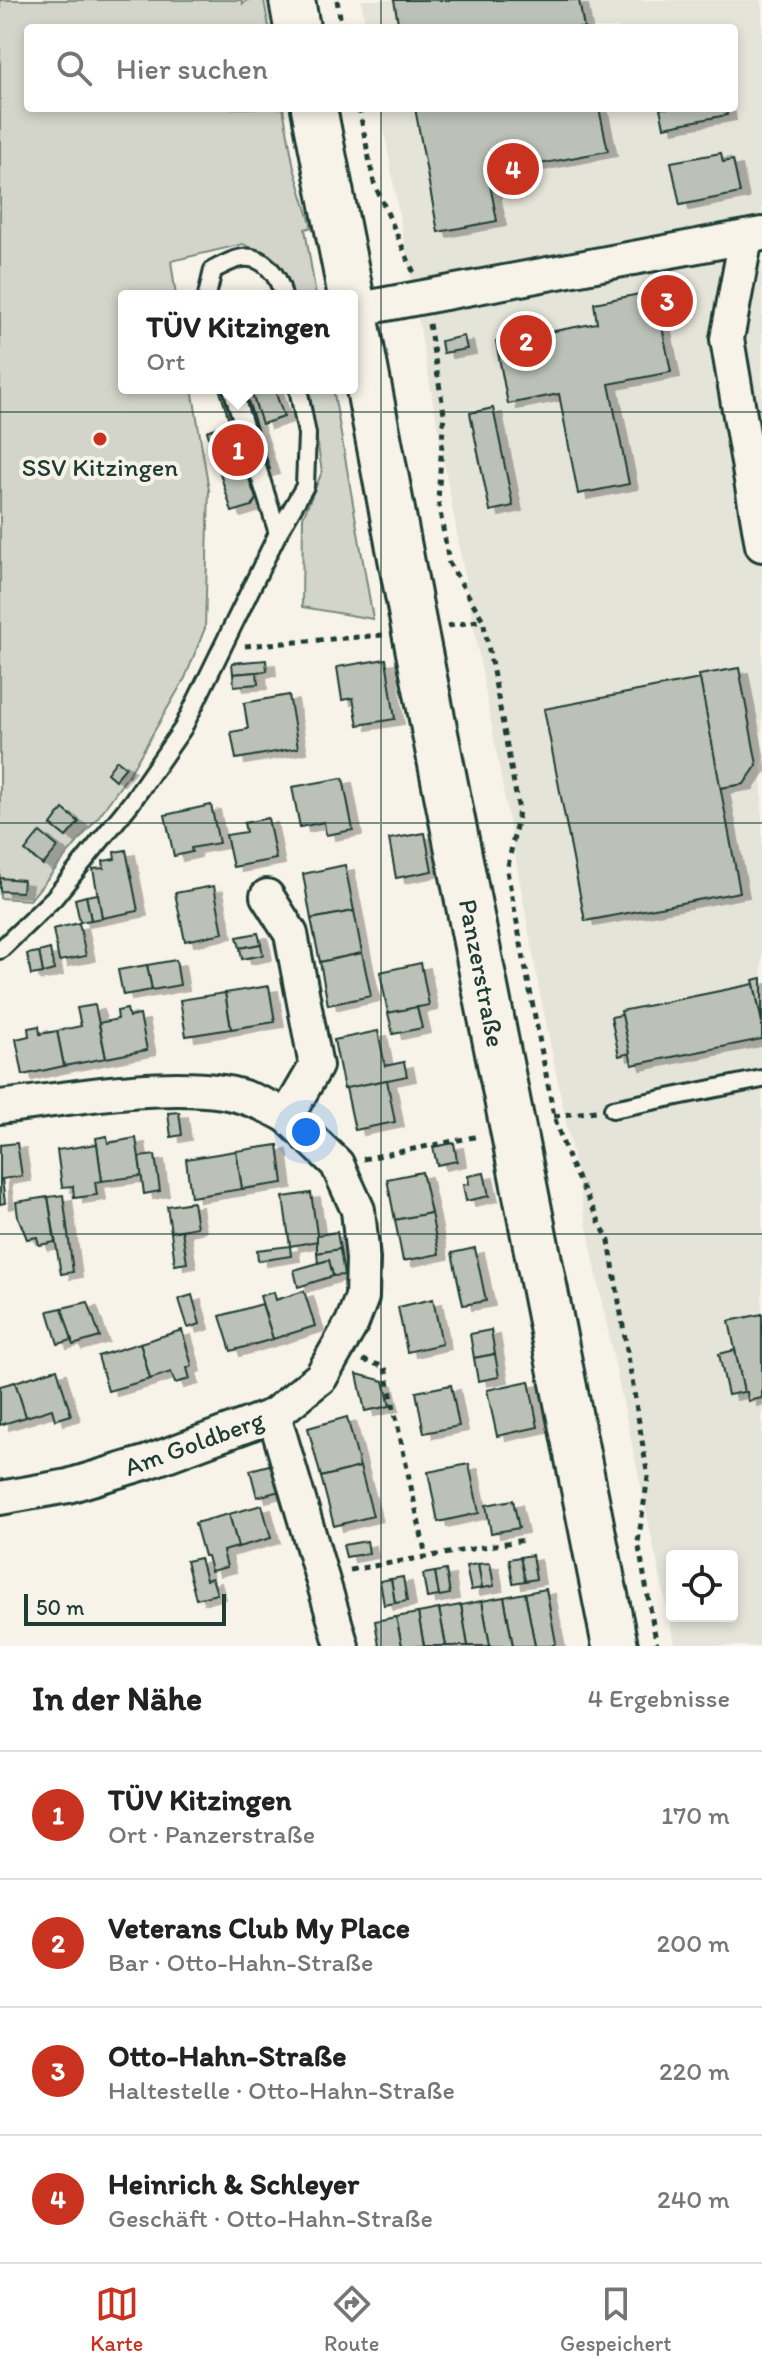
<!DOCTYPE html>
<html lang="de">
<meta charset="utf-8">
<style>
:root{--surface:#fff;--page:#f2f2f2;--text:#222;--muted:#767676;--line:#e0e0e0;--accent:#c8321e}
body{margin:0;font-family:Itim,sans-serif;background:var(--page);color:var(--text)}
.controls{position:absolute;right:24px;bottom:24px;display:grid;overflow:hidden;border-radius:8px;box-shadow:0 4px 12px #0003}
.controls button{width:72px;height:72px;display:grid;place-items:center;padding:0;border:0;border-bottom:2px solid var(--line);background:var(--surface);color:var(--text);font:40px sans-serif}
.scale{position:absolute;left:24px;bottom:20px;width:202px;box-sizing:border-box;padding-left:8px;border:4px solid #1f3d34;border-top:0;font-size:22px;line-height:28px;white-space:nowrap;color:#1f3d34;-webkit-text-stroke:6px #f7f3e8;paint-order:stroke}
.you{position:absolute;left:306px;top:1132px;width:28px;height:28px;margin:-20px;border:6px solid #fff;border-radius:50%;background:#1a73e8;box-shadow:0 0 0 12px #1a73e833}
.badge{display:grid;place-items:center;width:52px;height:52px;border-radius:50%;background:var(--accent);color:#fff;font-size:26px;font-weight:700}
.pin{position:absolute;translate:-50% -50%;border:4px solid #fff;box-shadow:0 2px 8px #0006}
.popup{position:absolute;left:118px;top:290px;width:240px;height:104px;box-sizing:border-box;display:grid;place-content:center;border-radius:8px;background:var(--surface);filter:drop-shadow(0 2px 6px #0005);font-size:26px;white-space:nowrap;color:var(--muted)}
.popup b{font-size:30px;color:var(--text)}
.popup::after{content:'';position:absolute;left:50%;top:100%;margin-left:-16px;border:16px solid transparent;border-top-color:var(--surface)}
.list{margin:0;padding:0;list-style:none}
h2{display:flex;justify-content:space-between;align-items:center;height:104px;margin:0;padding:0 32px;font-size:34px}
h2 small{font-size:26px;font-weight:400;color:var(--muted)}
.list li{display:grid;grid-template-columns:52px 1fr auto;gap:24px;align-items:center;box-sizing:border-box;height:128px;padding:0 32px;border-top:2px solid var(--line)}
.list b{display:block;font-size:30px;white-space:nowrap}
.list p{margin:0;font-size:26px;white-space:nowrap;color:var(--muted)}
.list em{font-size:26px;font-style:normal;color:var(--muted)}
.icon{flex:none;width:44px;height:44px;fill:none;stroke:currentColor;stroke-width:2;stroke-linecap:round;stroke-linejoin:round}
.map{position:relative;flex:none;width:762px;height:1646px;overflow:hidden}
.search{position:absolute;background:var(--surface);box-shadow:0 4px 12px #0003;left:24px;right:24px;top:24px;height:88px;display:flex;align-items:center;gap:20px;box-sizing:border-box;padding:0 28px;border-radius:8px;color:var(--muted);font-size:30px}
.sheet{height:616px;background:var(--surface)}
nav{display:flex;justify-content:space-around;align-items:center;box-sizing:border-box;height:112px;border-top:2px solid var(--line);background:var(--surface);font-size:22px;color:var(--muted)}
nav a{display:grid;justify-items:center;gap:4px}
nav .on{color:var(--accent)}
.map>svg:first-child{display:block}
</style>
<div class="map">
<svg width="762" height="1646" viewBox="0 0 762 1646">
<defs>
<filter id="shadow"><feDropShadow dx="9" dy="5" stdDeviation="0" flood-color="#0004"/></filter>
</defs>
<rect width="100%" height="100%" fill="#f7f3e8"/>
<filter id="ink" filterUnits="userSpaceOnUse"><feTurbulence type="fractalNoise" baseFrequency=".0125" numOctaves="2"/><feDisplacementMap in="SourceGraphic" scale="16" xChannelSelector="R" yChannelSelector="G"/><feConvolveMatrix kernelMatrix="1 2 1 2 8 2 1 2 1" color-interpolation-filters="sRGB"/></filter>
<g filter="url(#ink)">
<!-- built -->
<path fill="#e5e4d9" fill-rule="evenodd" d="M361,0h401v1646h-87l-63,-295 -73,-363 -159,-880h354v-80h-368zM672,1556h60v60h-60z"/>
<!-- green -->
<g fill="#d3d5ca" stroke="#79897f" stroke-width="2">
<path d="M0,0h241l2,4 4,-4h17l5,28h-241v80h255l11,60 18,59 -7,2 11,67h-28l-11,-35 -34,-17 -72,17 5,35h-52v92h68l17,102 -4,138 -20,50 -55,95 -34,47 -66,80 -30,-2z"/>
<path d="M309,388h24l40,231 -71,-12 1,-90 19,-45z"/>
</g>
<!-- building -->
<g fill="#bbc1b6" stroke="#1f3d34" stroke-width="2" filter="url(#shadow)">
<path d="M394,0h185l5,28h-185z"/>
<path d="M415,108h184l9,43 -120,23 9,47 -59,11z"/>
<path d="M660,108h66l1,7 -63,12z"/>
<path d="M721,153l2,9 10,-2 7,33 -60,12 -9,-43z"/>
<path d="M655,291l16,81 -62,12 20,100 -51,10 -19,-100 -51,10 -12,-62 39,-7 -1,-6 14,-2 1,5 48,-9 -3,-20z"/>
<path d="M464,336l3,13 -24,4 -2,-12z"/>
<path d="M219,388h25l26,81 -22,7 8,23 -4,7 -20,6 -25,-81 23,-8z"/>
<path d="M250,388h24l10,29 -22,7z"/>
<path d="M493,408l20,98 -23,5 -20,-98z"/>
<path d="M386,659l9,60 -37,6 -5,-27 -11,2 -5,-33z"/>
<path d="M266,660l1,11 -34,3 -1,-11z"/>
<path d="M739,668l18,97 -13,19 -24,4 -21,-113z"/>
<path d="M257,672l1,12 -24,2 -1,-12z"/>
<path d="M700,679l40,213 -155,29 -41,-212z"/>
<path d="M289,695l9,53 -62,11 -5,-27 17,-3 -4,-26z"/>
<path d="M117,760l9,7 -11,13 -8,-7z"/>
<path d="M343,778l10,52 -27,5 -2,-13 -24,5 -8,-40z"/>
<path d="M211,805l8,38 -28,5 1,4 -18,4 -9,-41z"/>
<path d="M63,809l16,13 -13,15 -15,-12z"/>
<path d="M268,818l8,41 -43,8 -7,-32 20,-3 -2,-9z"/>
<path d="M40,832l18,15 -15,18 -18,-14z"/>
<path d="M425,833l7,38 -36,7 -7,-39z"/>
<path d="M126,850l12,61 -36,7 -9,-49 11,-1 -1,-7 12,-2 -1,-7z"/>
<path d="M345,865l9,46 -43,8 -8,-45z"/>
<path d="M0,878l23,2 -1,12 -22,-1z"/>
<path d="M214,886l9,47 -38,8 -10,-48z"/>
<path d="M98,894l4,24 -11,2 -5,-24z"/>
<path d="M86,896l5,24 -11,2 -5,-23z"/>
<path d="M354,911l8,42 -42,9 -9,-43z"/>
<path d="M79,923l7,33 -27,5 -6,-32z"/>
<path d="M258,933l3,11 -21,4 -3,-11z"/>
<path d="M261,944l2,11 -21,4 -2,-11z"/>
<path d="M50,949l4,21 -11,3 -4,-21z"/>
<path d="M39,952l4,21 -12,2 -4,-21z"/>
<path d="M362,953l9,43 -43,9 -8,-43z"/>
<path d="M176,960l4,25 -28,5 -5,-25z"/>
<path d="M421,963l8,42 -41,8 -8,-41z"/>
<path d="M147,965l5,25 -29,5 -5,-25z"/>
<path d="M762,978v45l-9,-43z"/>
<path d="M754,984l8,39v16l-130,26 -11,-54z"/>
<path d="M269,986l6,36 -44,7 -6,-36z"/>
<path d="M225,993l6,36 -45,7 -6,-36z"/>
<path d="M95,1005l11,53 -42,8 -7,-35 24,-5 -4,-18z"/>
<path d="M417,1007l5,21 -29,6 -5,-21z"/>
<path d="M127,1009l2,8 11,-2 7,35 -41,8 -7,-35 19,-4 -1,-8z"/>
<path d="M622,1015l8,38 -11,3 -8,-39z"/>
<path d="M39,1026l1,8 17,-3 7,35 -41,9 -7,-36 13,-3 -1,-8z"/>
<path d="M378,1031l7,35 19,-4 3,14 -63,13 -10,-49z"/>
<path d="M387,1080l8,42 -40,8 -9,-42z"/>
<path d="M179,1112l3,23 -11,2 -3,-24z"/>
<path d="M107,1136l1,7 28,-5 6,38 -40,5 -6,-43z"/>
<path d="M17,1143l5,33 -20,3 3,24 -5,1v-59z"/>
<path d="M454,1143l3,18 -20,4 -4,-18z"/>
<path d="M97,1144l5,37 -7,1 2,13 -23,3 -1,-12 -11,1 -5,-37z"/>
<path d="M278,1145l5,38 -41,6 -6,-38z"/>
<path d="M236,1151l6,38 -51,8 -5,-38z"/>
<path d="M155,1155l5,36 -16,3 -5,-37z"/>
<path d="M422,1172l9,41 -36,7 -8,-41z"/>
<path d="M484,1173l5,23 -23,5 -3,-16 6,-1 -1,-8z"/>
<path d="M311,1193l7,48 -28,5 -7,-49z"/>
<path d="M63,1195l10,77 -12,2 -13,-77z"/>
<path d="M48,1197l7,45 -16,3 -2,-8 -10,2 -9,-22 -2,-15z"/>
<path d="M193,1202l4,25 -26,5 -4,-26z"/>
<path d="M431,1213l8,41 -36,7 -8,-41z"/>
<path d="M182,1230l5,33 -12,2 -4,-33z"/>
<path d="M337,1232l3,17 -23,4v-18z"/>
<path d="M290,1246l1,10 -33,5 -1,-11z"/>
<path d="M475,1248l11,53 -23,4 -11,-52z"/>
<path d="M340,1249l4,26 -11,1 -4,-16 -11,3 -1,-10z"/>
<path d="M329,1260l4,16 -35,11 -4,-17z"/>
<path d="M304,1291l11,35 -42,13 -13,-43 14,-4 2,8z"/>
<path d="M192,1295l8,29 -12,4 -9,-29z"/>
<path d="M433,1299l9,45 -35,8 -9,-45z"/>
<path d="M88,1302l12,35 -27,8 -11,-37z"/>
<path d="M262,1304l11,35 -42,12 -11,-35z"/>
<path d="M62,1308l10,32 -14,4 -10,-33z"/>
<path d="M762,1314v84l-14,3 -1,-9h-3l-15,-71z"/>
<path d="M182,1330l10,36 -5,2 3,11 -15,4 -4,-11 -21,7 -10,-36z"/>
<path d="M491,1330l4,24 -21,4 -4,-24z"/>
<path d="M140,1343l10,36 -42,12 -10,-35z"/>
<path d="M735,1350l9,42 -16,3 -9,-41z"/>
<path d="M495,1354l4,23 -21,4 -4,-23z"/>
<path d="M57,1369l14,46 -16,5 -3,-11 -26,8 -11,-35z"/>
<path d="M357,1374l27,7 6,25 -25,5z"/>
<path d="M529,1381l9,46 -41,9 -10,-46z"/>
<path d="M15,1382l11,35 -26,8v-39z"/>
<path d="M451,1385l8,41 -35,7 -8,-41z"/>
<path d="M347,1417l13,50 -39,10 -13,-49z"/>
<path d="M273,1464l7,27 -23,6 -7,-27z"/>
<path d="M469,1464l10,49 -41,9 -10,-50z"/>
<path d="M360,1467l13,49 -39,10 -13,-49z"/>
<path d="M513,1500l6,28 -28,5 -5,-28z"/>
<path d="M262,1505l9,33 -33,9 -9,-33z"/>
<path d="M229,1514l9,33 -15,4 4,16 -16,4 -4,-15h-3l-9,-33z"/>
<path d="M367,1541l2,12 -23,4 -3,-12z"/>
<path d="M532,1555l4,24 -11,2 -5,-24z"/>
<path d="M520,1557l5,24 -12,2 -4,-24z"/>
<path d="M200,1558l6,22 6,-2 5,16 -21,5 -10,-38z"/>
<path d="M490,1563l4,23 -12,2 -4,-24z"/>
<path d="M478,1564l4,24 -11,2 -5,-24z"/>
<path d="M446,1570l4,24 -11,2 -4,-24z"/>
<path d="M435,1572l4,24 -12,2 -4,-24z"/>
<path d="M403,1577l4,24 -12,2 -4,-24z"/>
<path d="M391,1579l4,24 -11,2 -4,-24z"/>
<path d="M546,1589l10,54 -5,3h-16l-10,-53z"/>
<path d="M525,1593l10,53h-22l-9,-49z"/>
<path d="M504,1597l9,49h-23l-8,-45z"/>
<path d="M482,1601l8,45h-22l-7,-41z"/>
<path d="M461,1605l7,41h-22l-7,-37z"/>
<path d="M439,1609l7,37h-22l-6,-33z"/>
<path d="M418,1613l6,33h-22l-6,-29z"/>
<path d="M396,1617l6,29h-23l-4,-25z"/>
</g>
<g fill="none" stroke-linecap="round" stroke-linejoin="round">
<!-- service casing -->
<g stroke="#1f3d34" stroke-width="22">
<g id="service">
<path d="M207,296l6,-26c8,-4 17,-9 25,-11 24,-7 41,16 45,37"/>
<path d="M232,388l46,145"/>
<path d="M0,950l54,-52 77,-95 52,-75 95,-195 27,-47 2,-52 -9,-46"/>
<path d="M613,1109l149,-30"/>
</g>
</g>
<!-- minor casing -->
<g stroke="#1f3d34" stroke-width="38">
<g id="minor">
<path d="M746,237l-19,102 35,206"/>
<path d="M354,310l408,-76"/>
<path d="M0,1107c68,-8 156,-25 223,-15 23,4 44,13 64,24"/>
<path d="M274,1415l68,231"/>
<path d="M0,1498l68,-12 80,-24 126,-47 47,-38 31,-54 10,-26 1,-38 -5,-49 -21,-46 -50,-48 29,-50 -25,-132 -24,-38"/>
</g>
</g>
<!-- secondary casing -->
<g stroke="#1f3d34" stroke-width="50">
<g id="secondary">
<path d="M292,0l5,28"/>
<path d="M314,108l37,188"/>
<path d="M352,299l63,333 200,1014"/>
</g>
</g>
<!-- path -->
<g stroke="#1f3d34" stroke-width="5" stroke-dasharray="6 6" stroke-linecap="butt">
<path d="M337,0l5,28"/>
<path d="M359,108l15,75 40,90"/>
<path d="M429,324l15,89 -6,87 11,63 34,57 14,72 22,119 -12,60 47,245 15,45 40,80 39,236 -10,65 19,104"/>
<path d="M448,626l35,-6"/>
<path d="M245,646l138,-11"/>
<path d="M554,1116l42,-5"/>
<path d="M363,1159l116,-23"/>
<path d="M363,1360l22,7 41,189"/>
<path d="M350,1570l174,-30"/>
</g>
<!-- service -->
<use href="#service" stroke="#f7f3e8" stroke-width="16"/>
<!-- minor -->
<use href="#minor" stroke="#f7f3e8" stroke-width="32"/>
<!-- secondary -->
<use href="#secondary" stroke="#f7f3e8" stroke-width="44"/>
</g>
</g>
<!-- grid -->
<path fill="none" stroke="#1f3d34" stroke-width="2" stroke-opacity="0.55" d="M381,0v28M381,108v1538M0,412h762M0,823h762M0,1234h762"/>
<!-- markers -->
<circle fill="#c8321e" stroke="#f7f3e8" stroke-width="3" cx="100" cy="439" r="8"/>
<g text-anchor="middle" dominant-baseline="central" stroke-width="8" stroke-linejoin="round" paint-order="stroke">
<!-- poi labels -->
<g font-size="26" fill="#1f3d34" stroke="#f7f3e8">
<text x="100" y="467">SSV Kitzingen</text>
</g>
<!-- street labels -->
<g font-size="26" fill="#1f3d34" stroke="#f7f3e8">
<text transform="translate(482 973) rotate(79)">Panzerstraße</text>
<text transform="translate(194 1443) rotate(-20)">Am Goldberg</text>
</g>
</g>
</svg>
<div class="controls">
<button><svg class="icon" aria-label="locate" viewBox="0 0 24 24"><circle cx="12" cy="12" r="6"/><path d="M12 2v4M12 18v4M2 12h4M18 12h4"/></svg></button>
</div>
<div class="scale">50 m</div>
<div class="you"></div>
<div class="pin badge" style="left:238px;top:450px">1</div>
<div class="popup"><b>TÜV Kitzingen</b>Ort</div>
<div class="pin badge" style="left:526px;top:341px">2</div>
<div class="pin badge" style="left:667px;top:301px">3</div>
<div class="pin badge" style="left:513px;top:169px">4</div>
<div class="search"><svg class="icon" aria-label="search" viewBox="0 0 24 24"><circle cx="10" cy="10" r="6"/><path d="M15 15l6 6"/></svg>Hier suchen</div>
</div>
<section class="sheet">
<h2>In der Nähe<small>4 Ergebnisse</small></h2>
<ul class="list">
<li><span class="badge">1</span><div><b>TÜV Kitzingen</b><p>Ort · Panzerstraße</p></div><em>170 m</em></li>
<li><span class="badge">2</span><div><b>Veterans Club My Place</b><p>Bar · Otto-Hahn-Straße</p></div><em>200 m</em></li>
<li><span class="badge">3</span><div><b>Otto-Hahn-Straße</b><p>Haltestelle · Otto-Hahn-Straße</p></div><em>220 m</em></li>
<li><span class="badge">4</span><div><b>Heinrich &amp; Schleyer</b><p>Geschäft · Otto-Hahn-Straße</p></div><em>240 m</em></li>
</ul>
</section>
<nav>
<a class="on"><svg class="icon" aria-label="map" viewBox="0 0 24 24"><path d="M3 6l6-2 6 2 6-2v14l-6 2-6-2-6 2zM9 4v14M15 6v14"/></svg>Karte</a>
<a><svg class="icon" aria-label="directions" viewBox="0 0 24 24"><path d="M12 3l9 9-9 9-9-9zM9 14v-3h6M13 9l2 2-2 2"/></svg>Route</a>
<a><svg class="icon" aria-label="saved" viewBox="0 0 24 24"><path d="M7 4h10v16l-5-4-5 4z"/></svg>Gespeichert</a>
</nav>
